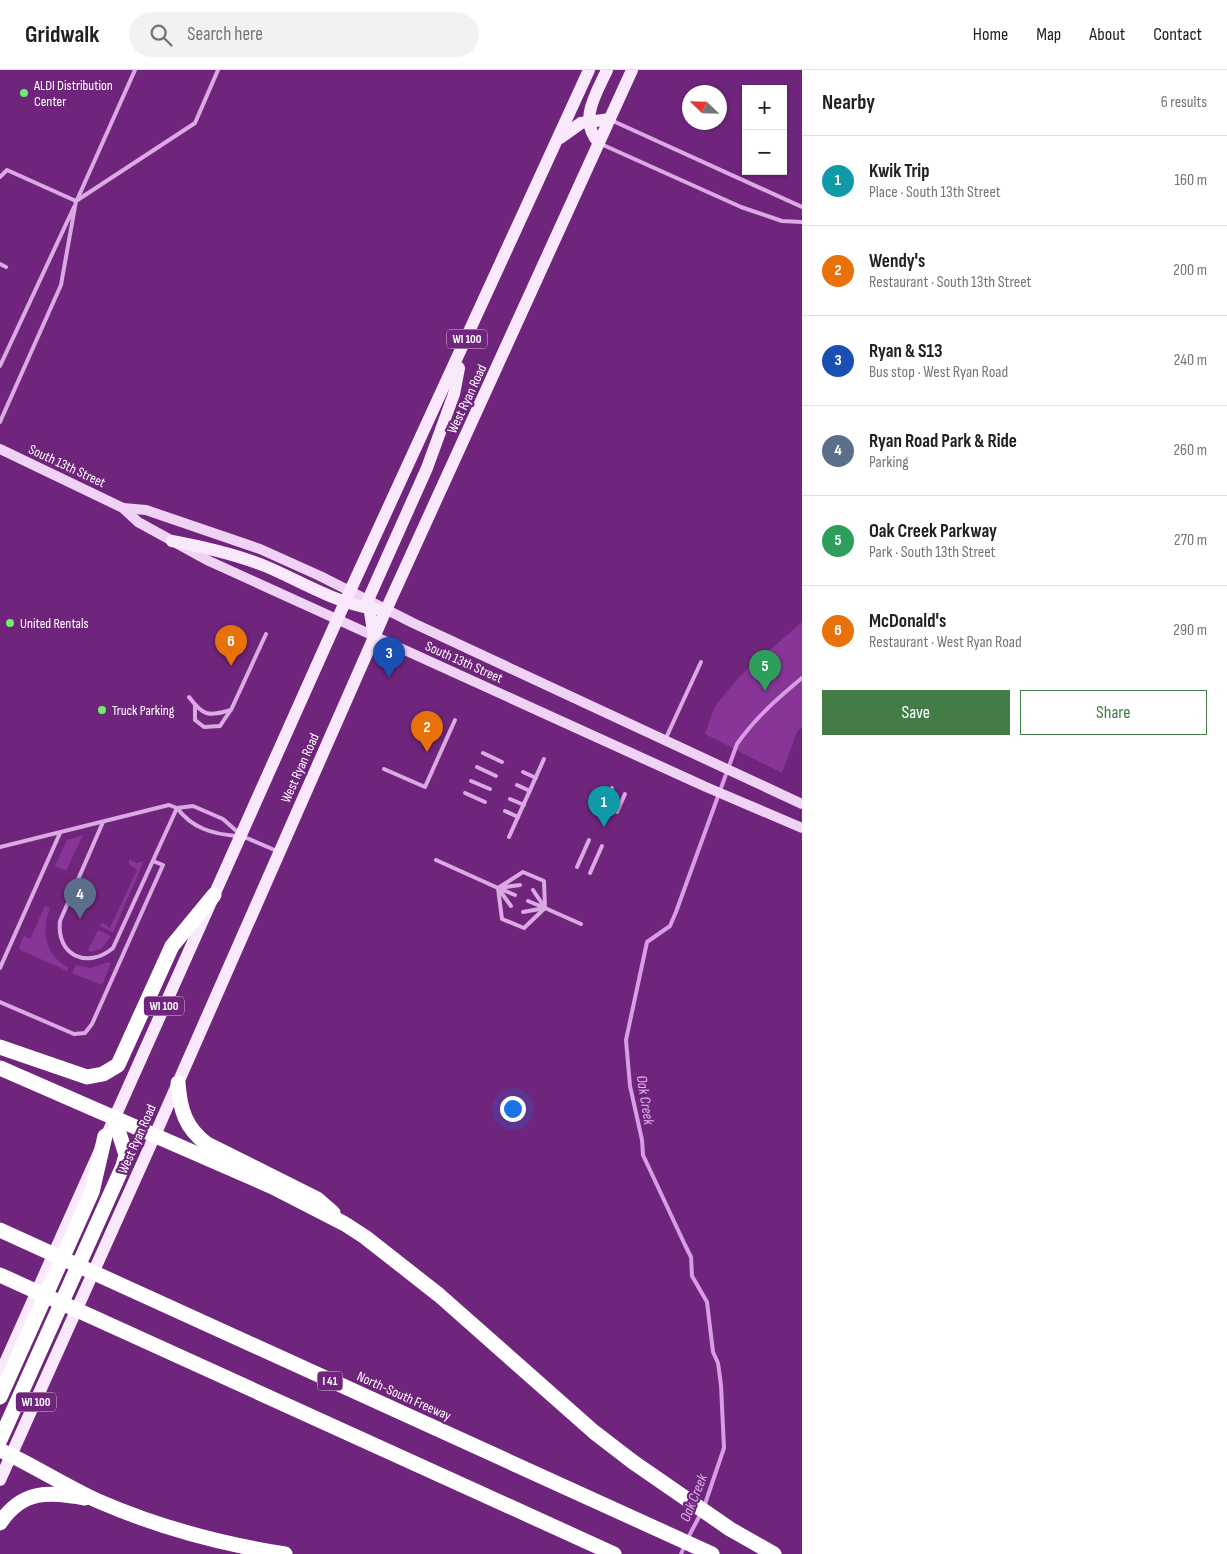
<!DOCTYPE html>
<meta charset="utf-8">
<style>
:root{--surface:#fff;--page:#f2f2f2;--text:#202124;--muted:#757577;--line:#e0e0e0;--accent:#437d45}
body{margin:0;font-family:"Sofia Sans Condensed",sans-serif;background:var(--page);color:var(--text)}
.controls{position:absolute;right:15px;top:15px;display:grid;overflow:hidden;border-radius:0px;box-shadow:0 1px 4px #0004}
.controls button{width:45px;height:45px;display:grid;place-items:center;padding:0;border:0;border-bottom:1px solid var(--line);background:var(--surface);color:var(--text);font:25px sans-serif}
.compass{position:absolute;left:682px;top:15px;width:45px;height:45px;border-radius:50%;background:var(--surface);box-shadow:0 1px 4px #0004;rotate:293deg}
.you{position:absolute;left:512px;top:1038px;width:18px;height:18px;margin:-12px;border:4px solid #fff;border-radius:50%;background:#1a73e8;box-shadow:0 0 0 8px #1a73e833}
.badge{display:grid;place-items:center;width:32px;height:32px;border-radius:50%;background:var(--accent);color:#fff;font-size:16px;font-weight:700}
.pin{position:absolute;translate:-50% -41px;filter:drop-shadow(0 1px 2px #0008)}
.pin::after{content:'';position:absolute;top:26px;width:18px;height:15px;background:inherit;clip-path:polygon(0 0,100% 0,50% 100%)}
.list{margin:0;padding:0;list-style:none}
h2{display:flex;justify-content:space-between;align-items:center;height:65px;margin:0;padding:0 20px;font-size:21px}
h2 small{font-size:16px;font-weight:400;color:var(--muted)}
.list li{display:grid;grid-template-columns:32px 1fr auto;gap:15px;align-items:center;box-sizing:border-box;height:90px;padding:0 20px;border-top:1px solid var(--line)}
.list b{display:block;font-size:19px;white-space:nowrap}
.list p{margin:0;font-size:16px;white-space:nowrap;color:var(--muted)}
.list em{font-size:16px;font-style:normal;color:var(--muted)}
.actions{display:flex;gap:10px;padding:15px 20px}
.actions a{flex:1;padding:11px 0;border:1px solid var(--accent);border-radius:0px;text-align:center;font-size:18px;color:var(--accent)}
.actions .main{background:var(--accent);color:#fff}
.icon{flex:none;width:28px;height:28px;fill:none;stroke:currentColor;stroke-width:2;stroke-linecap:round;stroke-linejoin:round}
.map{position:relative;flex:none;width:802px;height:1484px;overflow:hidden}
header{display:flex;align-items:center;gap:30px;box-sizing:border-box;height:70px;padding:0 25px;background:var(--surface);border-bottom:1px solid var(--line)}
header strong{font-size:24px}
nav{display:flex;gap:28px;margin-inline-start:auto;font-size:18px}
.search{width:350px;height:45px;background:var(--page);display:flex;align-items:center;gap:12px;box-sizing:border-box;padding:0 18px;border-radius:28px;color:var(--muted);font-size:19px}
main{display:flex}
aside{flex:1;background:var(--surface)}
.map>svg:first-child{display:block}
</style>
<header>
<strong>Gridwalk</strong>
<div class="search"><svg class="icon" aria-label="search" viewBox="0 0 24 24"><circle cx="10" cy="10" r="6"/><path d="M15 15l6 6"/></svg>Search here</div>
<nav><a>Home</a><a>Map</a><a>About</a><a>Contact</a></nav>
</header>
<main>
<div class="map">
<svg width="802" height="1484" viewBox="0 0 802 1484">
<rect width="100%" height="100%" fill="#6f257b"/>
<!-- green -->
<g fill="#873597">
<path d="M802,552v105l-5,5 -15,41 -77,-39 10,-28 25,-30z"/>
<path d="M83,765l-17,36 -11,-5 12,-26z"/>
<path d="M129,789l8,4 7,-2 -31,71 -14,-6 4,-3 7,5 27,-58 -8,-6z"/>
<path d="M45,836l5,2c-10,23 -4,48 19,60l-2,3 -47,-21 -1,-3 5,-11 6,3z"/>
<path d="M98,860l13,6 -10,13 -11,3 -2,-2z"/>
<path d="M109,892l2,1 -9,22 -30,-12 4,-8 14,3z"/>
</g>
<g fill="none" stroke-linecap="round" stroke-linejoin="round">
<!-- stream -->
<g stroke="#d99de5" stroke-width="4">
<path d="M704,1437l20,-59 -3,-63 -3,-22 -5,-11 -6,-50 -15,-26 -1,-19 -6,-12 -42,-90 -1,-15 -12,-54 -4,-46 21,-98 23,-16 6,-14 61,-168c18,-26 41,-46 65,-66"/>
<path d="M688,1468l13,-25"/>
<path d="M681,1484l4,-9"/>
</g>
<!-- lane -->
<g stroke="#dba9e4" stroke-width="4">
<path d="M613,51l189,86"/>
<path d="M601,74l140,63 41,14 20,1"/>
<path d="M0,107l7,-7 69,31"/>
<path d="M77,130l58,-130"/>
<path d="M0,194l6,3"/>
<path d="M0,296l74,-159"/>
<path d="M0,352l61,-137 15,-84 119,-78 23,-53"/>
<path d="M189,627c15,20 19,19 42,13l35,-76"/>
<path d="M195,635v15l9,7 16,-1 10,-15"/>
<path d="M665,670l36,-78"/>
<path d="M483,683l19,9"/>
<path d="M477,697l19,9"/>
<path d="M384,699l41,18 30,-67"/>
<path d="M523,702l13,6"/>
<path d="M471,711l19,8"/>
<path d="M517,715l13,6"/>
<path d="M465,723l20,9"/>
<path d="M510,729l14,6"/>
<path d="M604,736l8,-18"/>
<path d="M505,741l13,6"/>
<path d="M617,742l8,-18"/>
<path d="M103,752l-43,99c-4,34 27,49 53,27l64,-140c15,20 35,26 60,28"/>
<path d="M509,767l35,-78"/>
<path d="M0,777l169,-42 8,3 16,-2 30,13 19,17 35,15"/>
<path d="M436,790l62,28 4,31 22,9 21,-20 36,16"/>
<path d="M577,797l12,-27"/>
<path d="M590,803l12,-27"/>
<path d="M498,818l25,-16 21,9 1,27 -17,-7"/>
<path d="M498,818l17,7"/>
<path d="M511,836l-13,-18 22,-3"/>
<path d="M523,842l22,-4 -12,-18"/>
<path d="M0,898l60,-135"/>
<path d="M0,932l74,32 11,-1 7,-9 71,-159 -10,-4"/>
</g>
<!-- secondary -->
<g stroke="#efd2f4" stroke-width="10">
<path d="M0,379l123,59 15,14 71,39 497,226 96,41"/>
<path d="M123,438l23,2 114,39 60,27 93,47 389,181"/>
</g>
<!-- primary -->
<g stroke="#fae9fc" stroke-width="12">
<path d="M560,68l21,-15 29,-4"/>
<path d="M599,73c-21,-23 -3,-49 8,-73"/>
<path d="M172,471c32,6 63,13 93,25 36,15 71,38 111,43"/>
<path d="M374,567l-6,-37 59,-132 27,-74 5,-26"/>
<path d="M0,1304l350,-783 239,-521"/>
<path d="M0,1410l155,-345 231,-525 246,-540"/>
</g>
<!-- highway -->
<g stroke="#fff" stroke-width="15">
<path d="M0,977l87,30 16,-3 15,-9 54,-119 42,-51"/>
<path d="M0,998l273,119 72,37 20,13 74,58 155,137 39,30 97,67 44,25"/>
<path d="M178,1013c2,26 7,45 29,61l110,55 16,14"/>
<path d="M0,1160l712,324"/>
<path d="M0,1205l614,279"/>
<path d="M0,1327l92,-205 13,-56"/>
<path d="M0,1370l123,-274 3,-11 -12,-38"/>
<path d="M0,1380c33,15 65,36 98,51 60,26 123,43 187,53"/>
<path d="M0,1453c23,-34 48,-31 85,-25"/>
</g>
</g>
<!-- markers -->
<g fill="#6dee6d" stroke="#6f257b" stroke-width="2">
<circle cx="24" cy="23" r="5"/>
<circle cx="10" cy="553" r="5"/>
<circle cx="102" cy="640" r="5"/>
</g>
<g text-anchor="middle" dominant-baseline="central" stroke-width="4.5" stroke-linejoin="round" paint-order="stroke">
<!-- shield labels -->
<g fill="#6f257b" stroke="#d4bed7" stroke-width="1">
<rect x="447" y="259.5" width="40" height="19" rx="4"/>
<rect x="144" y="926.5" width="40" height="19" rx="4"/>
<rect x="317.5" y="1301.5" width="25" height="19" rx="4"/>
<rect x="16" y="1322.5" width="40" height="19" rx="4"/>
</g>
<g font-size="12" font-weight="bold" fill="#fff">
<text x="467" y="269">WI 100</text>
<text x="164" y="936">WI 100</text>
<text x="330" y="1311">I 41</text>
<text x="36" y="1332">WI 100</text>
</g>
<!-- poi labels -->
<g font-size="14" fill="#fff" stroke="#6f257b" text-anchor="start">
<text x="34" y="15">ALDI Distribution<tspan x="34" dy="16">Center</tspan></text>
<text x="20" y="553">United Rentals</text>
<text x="112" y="640">Truck Parking</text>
</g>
<!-- street labels -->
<g font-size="14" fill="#fff" stroke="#6f257b">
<text transform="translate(467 329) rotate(-65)">West Ryan Road</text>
<text transform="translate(67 396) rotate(25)">South 13th Street</text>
<text transform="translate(464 592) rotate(24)">South 13th Street</text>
<text transform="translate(300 698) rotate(-66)">West Ryan Road</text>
<text transform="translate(137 1069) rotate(-66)">West Ryan Road</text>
<text transform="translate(404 1326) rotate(24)">North-South Freeway</text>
</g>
<!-- water labels -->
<g font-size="15" font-style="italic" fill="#e3b4ec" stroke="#6f257b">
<text transform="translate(645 1030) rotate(81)">Oak Creek</text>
<text transform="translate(694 1428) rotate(-68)">Oak Creek</text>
</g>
</g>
</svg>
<div class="controls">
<button>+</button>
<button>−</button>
</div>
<svg class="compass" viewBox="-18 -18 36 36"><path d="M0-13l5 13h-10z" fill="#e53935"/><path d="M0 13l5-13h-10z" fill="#757577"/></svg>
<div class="you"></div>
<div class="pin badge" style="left:604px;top:757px;background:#0f9aa8">1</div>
<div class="pin badge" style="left:427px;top:682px;background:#e8710a">2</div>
<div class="pin badge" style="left:389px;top:608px;background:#1a4fb4">3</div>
<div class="pin badge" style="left:80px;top:849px;background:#5c6f8a">4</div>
<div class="pin badge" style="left:765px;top:621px;background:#2e9e5b">5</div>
<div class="pin badge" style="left:231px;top:596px;background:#e8710a">6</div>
</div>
<aside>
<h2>Nearby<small>6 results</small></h2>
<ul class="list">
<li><span class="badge" style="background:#0f9aa8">1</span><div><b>Kwik Trip</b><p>Place · South 13th Street</p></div><em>160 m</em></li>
<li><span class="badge" style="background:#e8710a">2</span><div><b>Wendy's</b><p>Restaurant · South 13th Street</p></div><em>200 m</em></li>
<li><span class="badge" style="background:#1a4fb4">3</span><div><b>Ryan &amp; S13</b><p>Bus stop · West Ryan Road</p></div><em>240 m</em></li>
<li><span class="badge" style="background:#5c6f8a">4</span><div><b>Ryan Road Park &amp; Ride</b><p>Parking</p></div><em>260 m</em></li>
<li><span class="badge" style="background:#2e9e5b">5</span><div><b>Oak Creek Parkway</b><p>Park · South 13th Street</p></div><em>270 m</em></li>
<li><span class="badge" style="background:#e8710a">6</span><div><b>McDonald's</b><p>Restaurant · West Ryan Road</p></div><em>290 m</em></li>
</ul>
<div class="actions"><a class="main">Save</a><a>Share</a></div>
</aside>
</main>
